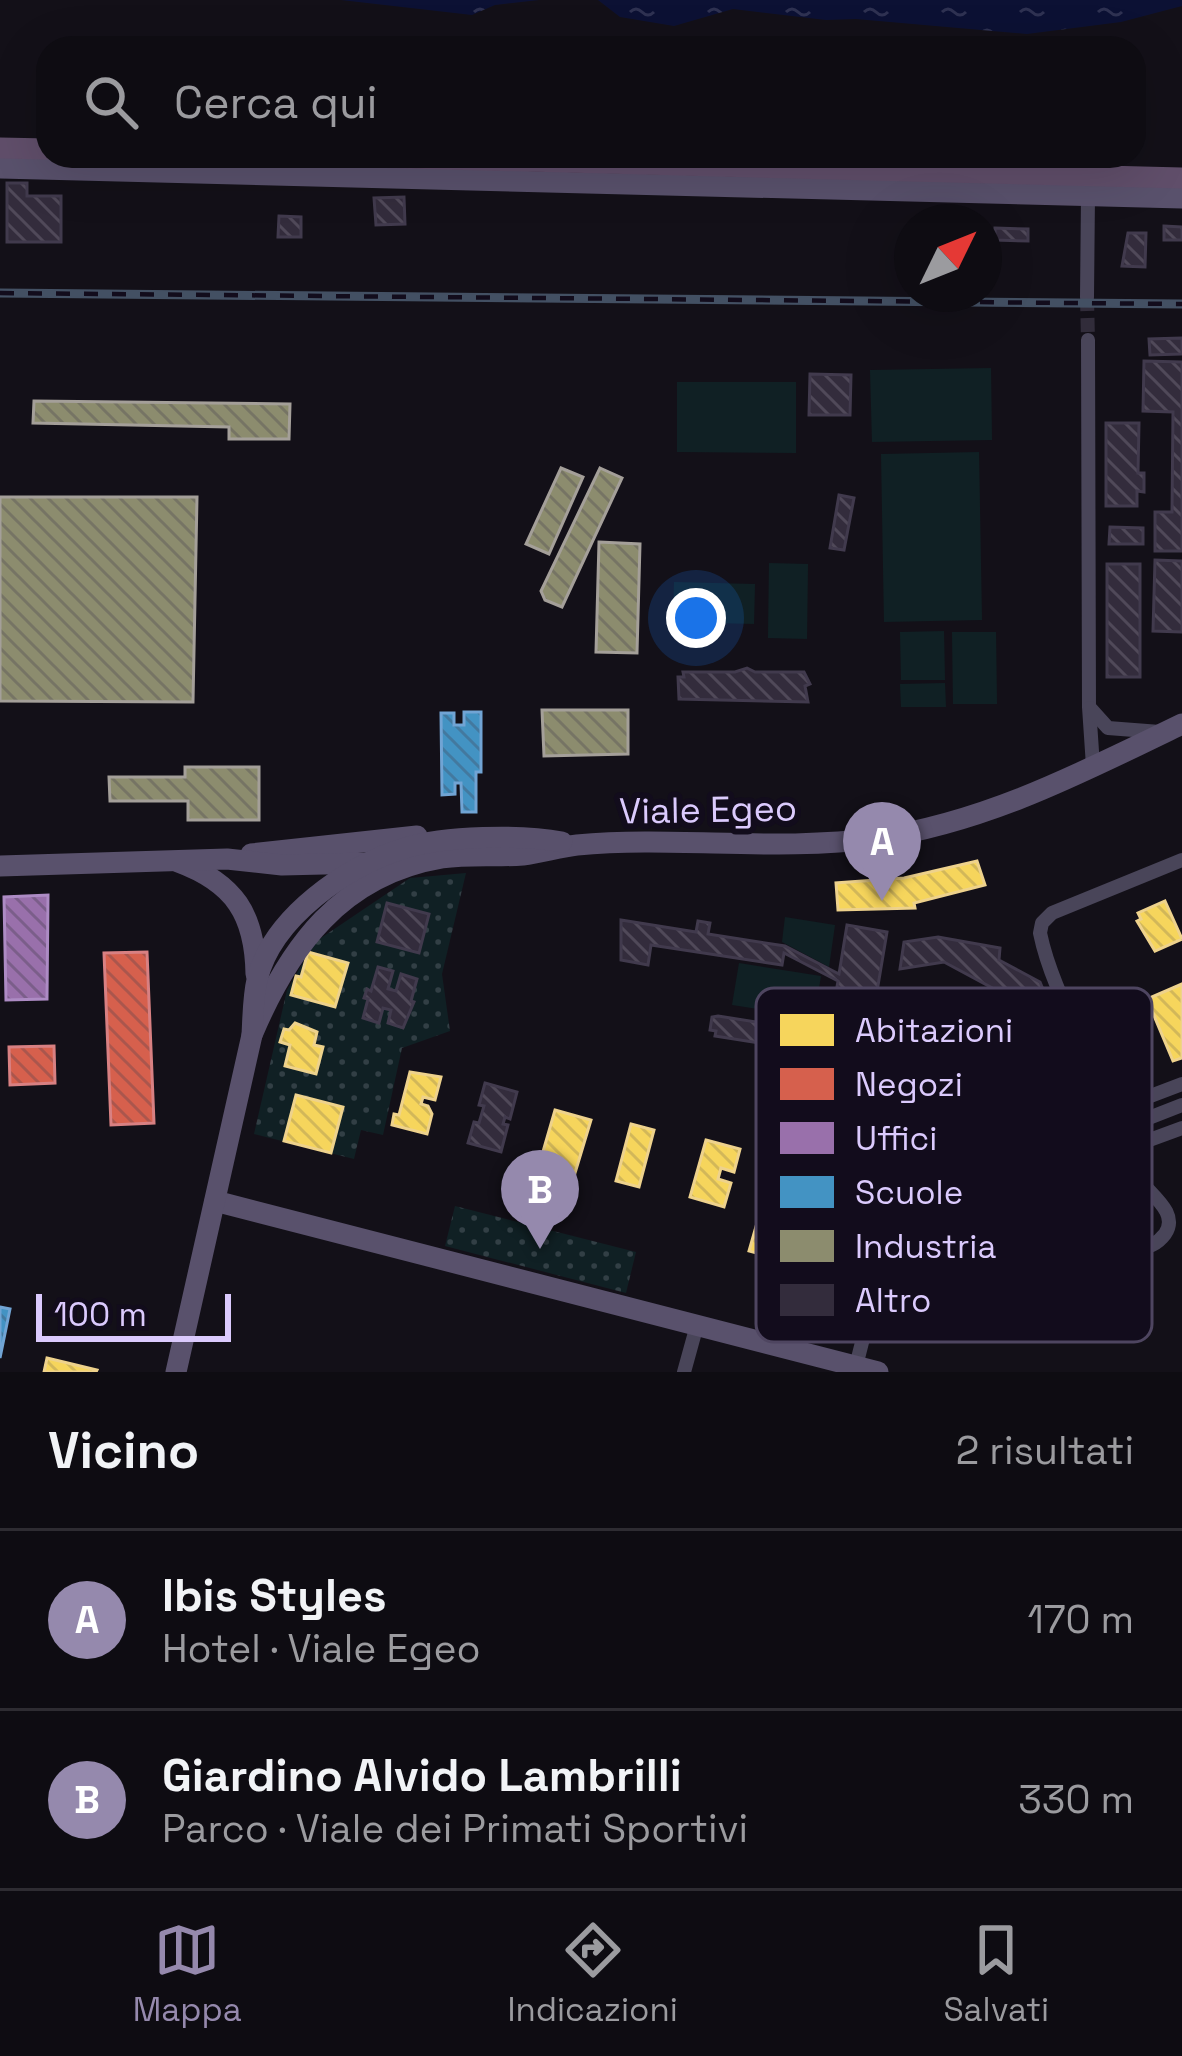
<!DOCTYPE html>
<html lang="it">
<meta charset="utf-8">
<style>
:root{--surface:#0e0c12;--page:#17151b;--text:#f1f3f6;--muted:#9b9b9f;--line:#2e2c32;--accent:#9589ad}
body{margin:0;font-family:"Space Grotesk",sans-serif;background:var(--page);color:var(--text)}
.compass{position:absolute;left:894px;top:204px;width:108px;height:108px;border-radius:50%;background:var(--surface);box-shadow:0 12px 48px #0002;rotate:47deg}
.scale{position:absolute;left:36px;bottom:30px;width:195px;box-sizing:border-box;padding-left:12px;border:6px solid #dbcafd;border-top:0;font-size:33px;line-height:42px;white-space:nowrap;color:#dbcafd;-webkit-text-stroke:9px #120c1c;paint-order:stroke}
.you{position:absolute;left:696px;top:618px;width:42px;height:42px;margin:-30px;border:9px solid #fff;border-radius:50%;background:#1a73e8;box-shadow:0 0 0 18px #1a73e833}
.badge{display:grid;place-items:center;width:78px;height:78px;border-radius:50%;background:var(--accent);color:#fff;font-size:39px;font-weight:700}
.pin{position:absolute;translate:-50% -99px;filter:drop-shadow(0 3px 6px #0008)}
.pin::after{content:'';position:absolute;top:63px;width:42px;height:36px;background:inherit;clip-path:polygon(0 0,100% 0,50% 100%)}
.list{margin:0;padding:0;list-style:none}
h2{display:flex;justify-content:space-between;align-items:center;height:156px;margin:0;padding:0 48px;font-size:51px}
h2 small{font-size:39px;font-weight:400;color:var(--muted)}
.list li{display:grid;grid-template-columns:78px 1fr auto;gap:36px;align-items:center;box-sizing:border-box;height:180px;padding:0 48px;border-top:3px solid var(--line)}
.list b{display:block;font-size:45px;white-space:nowrap}
.list p{margin:0;font-size:39px;white-space:nowrap;color:var(--muted)}
.list em{font-size:39px;font-style:normal;color:var(--muted)}
.icon{flex:none;width:66px;height:66px;fill:none;stroke:currentColor;stroke-width:2;stroke-linecap:round;stroke-linejoin:round}
.map{position:relative;flex:none;width:1182px;height:1372px;overflow:hidden}
.search{position:absolute;background:var(--surface);box-shadow:0 12px 48px #0002;left:36px;right:36px;top:36px;height:132px;display:flex;align-items:center;gap:30px;box-sizing:border-box;padding:0 42px;border-radius:36px;color:var(--muted);font-size:45px}
.sheet{height:516px;background:var(--surface)}
nav{display:flex;justify-content:space-around;align-items:center;box-sizing:border-box;height:168px;border-top:3px solid var(--line);background:var(--surface);font-size:33px;color:var(--muted)}
nav a{display:grid;justify-items:center;gap:6px}
nav .on{color:var(--accent)}
.map>svg:first-child{display:block}
</style>
<div class="map">
<svg width="1182" height="1372" viewBox="0 0 1182 1372">
<defs>
<pattern id="park-dots" width="8" height="8" patternUnits="userSpaceOnUse" patternTransform="scale(3)"><rect width="8" height="8" fill="#102024"/><path d="M2 2h.1M6 6h.1" fill="none" stroke="#323f45" stroke-width="1.8" stroke-linecap="round"/></pattern>
<pattern id="water-ripples" width="26" height="14" patternUnits="userSpaceOnUse" patternTransform="scale(3)"><rect width="26" height="14" fill="#0c1134"/><path d="M2 4q2-2 4 0t4 0M15 11q2-2 4 0t4 0" fill="none" stroke="#2f3252"/></pattern>
<pattern id="homes-back-hatch" width="6" height="6" patternUnits="userSpaceOnUse" patternTransform="scale(3)"><rect width="6" height="6" fill="#f6d55c"/><path d="M-1 5l2 2M0 0l6 6M5-1l2 2" fill="none" stroke="#d2b759"/></pattern>
<pattern id="shops-back-hatch" width="6" height="6" patternUnits="userSpaceOnUse" patternTransform="scale(3)"><rect width="6" height="6" fill="#d6604d"/><path d="M-1 5l2 2M0 0l6 6M5-1l2 2" fill="none" stroke="#aa564d"/></pattern>
<pattern id="offices-back-hatch" width="6" height="6" patternUnits="userSpaceOnUse" patternTransform="scale(3)"><rect width="6" height="6" fill="#9970ab"/><path d="M-1 5l2 2M0 0l6 6M5-1l2 2" fill="none" stroke="#7b5e8a"/></pattern>
<pattern id="schools-back-hatch" width="6" height="6" patternUnits="userSpaceOnUse" patternTransform="scale(3)"><rect width="6" height="6" fill="#4393c3"/><path d="M-1 5l2 2M0 0l6 6M5-1l2 2" fill="none" stroke="#43799f"/></pattern>
<pattern id="industry-back-hatch" width="6" height="6" patternUnits="userSpaceOnUse" patternTransform="scale(3)"><rect width="6" height="6" fill="#8c8c6e"/><path d="M-1 5l2 2M0 0l6 6M5-1l2 2" fill="none" stroke="#767464"/></pattern>
<pattern id="building-back-hatch" width="6" height="6" patternUnits="userSpaceOnUse" patternTransform="scale(3)"><rect width="6" height="6" fill="#332c3c"/><path d="M-1 5l2 2M0 0l6 6M5-1l2 2" fill="none" stroke="#504959"/></pattern>
</defs>
<rect width="100%" height="100%" fill="#131018"/>
<!-- park -->
<g fill="url(#park-dots)" fill-rule="evenodd">
<path d="M466,873l-24,101 8,57 -48,17 -19,87 -22,-5 -7,29 -100,-25 33,-144 28,-48 95,-64zM387,903l42,11 -10,38 -42,-10z"/>
<path d="M455,1206l181,46 -10,41 -181,-47z"/>
</g>
<!-- pitch -->
<g fill="#102024">
<path d="M991,368l1,72 -120,2 -2,-72z"/>
<path d="M677,382h119v71l-119,-1z"/>
<path d="M979,452l3,168 -98,2 -3,-168z"/>
<path d="M769,563l39,1 -1,75 -39,-1z"/>
<path d="M674,582l81,2 -1,40 -81,-2z"/>
<path d="M944,631l1,49h-44l-1,-48z"/>
<path d="M952,632h44l1,72h-44z"/>
<path d="M945,683l1,24h-45l-1,-23z"/>
<path d="M785,917l50,8 -6,42 -47,-25z"/>
<path d="M739,963l82,13 -7,42 -82,-13z"/>
</g>
<!-- water -->
<g fill="url(#water-ripples)">
<path d="M341,0h198l-44,5 -23,10z"/>
<path d="M598,0h584v6l-61,16 -94,12 -171,-15 -30,1 -93,-11 -59,17 -54,-9z"/>
</g>
<!-- homes -->
<g fill="url(#homes-back-hatch)" stroke="#eed28c" stroke-width="3">
<path d="M977,861l8,24 -71,18 1,5 -77,2 -2,-27 68,-5z"/>
<path d="M1165,901l17,38 -27,12 -18,-30 4,-2 -3,-6z"/>
<path d="M308,952l40,11 -13,44 -44,-12 5,-19 5,1z"/>
<path d="M1182,984v74l-9,3 -26,-62z"/>
<path d="M295,1023l22,9 -3,13 9,2 -7,27 -31,-8 5,-21 -10,-3 4,-13 5,1z"/>
<path d="M410,1072l31,5 -6,23 -12,-3 -2,7 7,2 4,8 -5,20 -35,-9 2,-11 5,1z"/>
<path d="M296,1095l47,12 -12,46 -47,-12z"/>
<path d="M555,1110l36,10 -16,53 -35,-11z"/>
<path d="M631,1124l23,6 -15,57 -23,-6z"/>
<path d="M706,1140l34,9 -6,23 -13,-4 -3,11 13,4 -7,24 -34,-10z"/>
<path d="M765,1195l29,8 -15,56 -30,-8z"/>
<path d="M47,1358l50,12 -1,2h-52z"/>
</g>
<!-- shops -->
<g fill="url(#shops-back-hatch)" stroke="#d88082" stroke-width="3">
<path d="M147,952l7,171 -43,2 -7,-172z"/>
<path d="M54,1046l1,37 -45,2 -1,-38z"/>
</g>
<!-- offices -->
<path fill="url(#offices-back-hatch)" stroke="#ad8bc4" stroke-width="3" d="M48,895l-1,104 -41,1 -2,-103z"/>
<!-- schools -->
<g fill="url(#schools-back-hatch)" stroke="#71a4d4" stroke-width="3">
<path d="M464,712h17v60h-5v40h-14l-1,-29h-6v11l-13,1 -1,-82h13v12h10z"/>
<path d="M0,1307l10,2 -10,49z"/>
</g>
<!-- industry -->
<g fill="url(#industry-back-hatch)" stroke="#a49f99" stroke-width="3">
<path d="M34,401l256,3 -1,35h-60v-12l-196,-4z"/>
<path d="M561,468l22,9 -34,77 -23,-10z"/>
<path d="M600,468l22,10 -60,129 -17,-7 -4,-9z"/>
<path d="M0,497h197l-4,205 -193,-1z"/>
<path d="M599,542l41,2 -3,109 -41,-1z"/>
<path d="M542,710h86v44l-84,2z"/>
<path d="M185,767h74v53h-71v-19h-78l-1,-24h76z"/>
</g>
<!-- building -->
<g fill="url(#building-back-hatch)" stroke="#413a4d" stroke-width="3">
<path d="M7,183h20v13h34v46h-54z"/>
<path d="M404,197l1,27 -29,1 -2,-27z"/>
<path d="M279,216l22,1v20h-23z"/>
<path d="M1164,226l18,1v13h-18z"/>
<path d="M995,228l33,1v12l-33,-1z"/>
<path d="M1128,233h18l-1,34 -23,-1z"/>
<path d="M1182,338v16l-32,1 -1,-16z"/>
<path d="M1144,361l38,1v189h-27v-39h17l1,-100 -30,-1z"/>
<path d="M810,374l41,1 -1,40h-41z"/>
<path d="M1106,423h33l-1,50h6v19l-7,-1v15h-31z"/>
<path d="M839,495l15,3 -10,52 -14,-2z"/>
<path d="M1110,527l33,1v16h-34z"/>
<path d="M1155,560l27,1v71l-29,-1z"/>
<rect x="1107" y="564" width="33" height="113"/>
<path d="M747,668l8,4h49l6,12 -5,2 3,16 -129,-3 -1,-22h6l-1,-5h52z"/>
<path d="M387,903l42,11 -10,39 -42,-11z"/>
<path d="M621,920l75,12 2,-11 12,2 -2,11 77,12 54,28 8,-49 40,7 -22,131 -40,-7 13,-75 -54,-28 -2,12 -131,-20 -3,20 -27,-5z"/>
<path d="M938,937l62,11 -1,12 41,22 18,43 -18,4 -1,-16 -95,-51 -44,7 4,-27z"/>
<path d="M378,967l15,4 -5,18 8,2 5,-17 16,5 -6,22 3,1 -11,26 -15,-5 3,-13 -8,-2 -4,15 -16,-5 5,-19 -4,-1 3,-9 4,2z"/>
<path d="M718,1016l83,13 -3,20 -83,-13 1,-5 -6,-1 2,-13z"/>
<path d="M485,1083l32,9 -7,27 -5,-2 -2,7 5,1 -7,27 -33,-9 6,-21 5,1 5,-17 -5,-1z"/>
</g>
<g fill="none" stroke-linecap="round" stroke-linejoin="round">
<!-- street-tunnel -->
<path stroke="#312c3a" stroke-width="14" stroke-dasharray="14 7" stroke-linecap="butt" d="M1087,297l1,43"/>
<!-- street -->
<g stroke="#494559" stroke-width="14">
<path d="M1087,297l1,-102"/>
<path d="M1088,340l1,367 4,59"/>
<path d="M1090,708l18,20 52,4"/>
<path d="M1111,1111l71,-27"/>
<path d="M1118,1130l64,-25"/>
<path d="M1125,1149l57,-21"/>
<path d="M856,1366l31,-122 19,-17 21,2c31,29 56,74 102,84l17,-7 8,-20 -8,-14 -32,-25 -3,-19 10,-13 18,-4c29,12 97,62 126,23 16,-23 -20,-42 -30,-61 -15,-30 -23,-63 -36,-94 -20,-47 -49,-97 -59,-146l2,-10 10,-10 130,-53"/>
<path d="M684,1372l13,-47"/>
</g>
<!-- secondary -->
<g stroke="#59516c" stroke-width="21">
<path d="M0,168l1182,30"/>
<path d="M251,854l166,-18"/>
<path d="M178,862c57,21 77,53 78,112"/>
<path d="M0,866l227,-7 55,6 84,-2"/>
<path d="M252,1035c37,-88 89,-160 190,-177 27,-4 54,-1 81,-3 18,-2 36,-8 54,-10 99,-9 201,7 300,-7 110,-16 206,-66 305,-114"/>
<path d="M215,1201l663,171"/>
<path d="M176,1372l76,-337c1,-18 1,-38 5,-55 15,-63 90,-114 148,-132 40,-12 115,-14 157,-6"/>
</g>
<!-- primary -->
<g stroke="#604e6a" stroke-width="21">
<path d="M0,148l48,1"/>
<path d="M330,156l852,22"/>
</g>
<!-- rail casing -->
<g stroke="#435063" stroke-width="9">
<path id="rail" d="M0,293l1182,11"/>
</g>
<!-- rail -->
<use href="#rail" stroke="#120c1c" stroke-width="4.5" stroke-dasharray="14" stroke-linecap="butt"/>
</g>
<g text-anchor="middle" dominant-baseline="central" stroke-width="12" stroke-linejoin="round" paint-order="stroke">
<!-- street labels -->
<g font-size="36" fill="#dbcafd" stroke="#120c1c">
<text transform="translate(708 810) rotate(-1)">Viale Egeo</text>
</g>
</g>
<!-- legend -->
<rect x="756" y="988" width="396" height="354" rx="18" fill="#120c1c" stroke="#4e4560" stroke-width="3"/>
<rect x="780" y="1014" width="54" height="32" fill="#f6d55c"/>
<rect x="780" y="1068" width="54" height="32" fill="#d6604d"/>
<rect x="780" y="1122" width="54" height="32" fill="#9970ab"/>
<rect x="780" y="1176" width="54" height="32" fill="#4393c3"/>
<rect x="780" y="1230" width="54" height="32" fill="#8c8c6e"/>
<rect x="780" y="1284" width="54" height="32" fill="#332c3c"/>
<g font-size="33" fill="#dbcafd">
<text x="855" y="1042">Abitazioni</text>
<text x="855" y="1096">Negozi</text>
<text x="855" y="1150">Uffici</text>
<text x="855" y="1204">Scuole</text>
<text x="855" y="1258">Industria</text>
<text x="855" y="1312">Altro</text>
</g>
</svg>
<svg class="compass" viewBox="-18 -18 36 36"><path d="M0-13l5 13h-10z" fill="#e53935"/><path d="M0 13l5-13h-10z" fill="#9b9b9f"/></svg>
<div class="scale">100 m</div>
<div class="you"></div>
<div class="pin badge" style="left:882px;top:901px">A</div>
<div class="pin badge" style="left:540px;top:1249px">B</div>
<div class="search"><svg class="icon" aria-label="search" viewBox="0 0 24 24"><circle cx="10" cy="10" r="6"/><path d="M15 15l6 6"/></svg>Cerca qui</div>
</div>
<section class="sheet">
<h2>Vicino<small>2 risultati</small></h2>
<ul class="list">
<li><span class="badge">A</span><div><b>Ibis Styles</b><p>Hotel · Viale Egeo</p></div><em>170 m</em></li>
<li><span class="badge">B</span><div><b>Giardino Alvido Lambrilli</b><p>Parco · Viale dei Primati Sportivi</p></div><em>330 m</em></li>
</ul>
</section>
<nav>
<a class="on"><svg class="icon" aria-label="map" viewBox="0 0 24 24"><path d="M3 6l6-2 6 2 6-2v14l-6 2-6-2-6 2zM9 4v14M15 6v14"/></svg>Mappa</a>
<a><svg class="icon" aria-label="directions" viewBox="0 0 24 24"><path d="M12 3l9 9-9 9-9-9zM9 14v-3h6M13 9l2 2-2 2"/></svg>Indicazioni</a>
<a><svg class="icon" aria-label="saved" viewBox="0 0 24 24"><path d="M7 4h10v16l-5-4-5 4z"/></svg>Salvati</a>
</nav>
